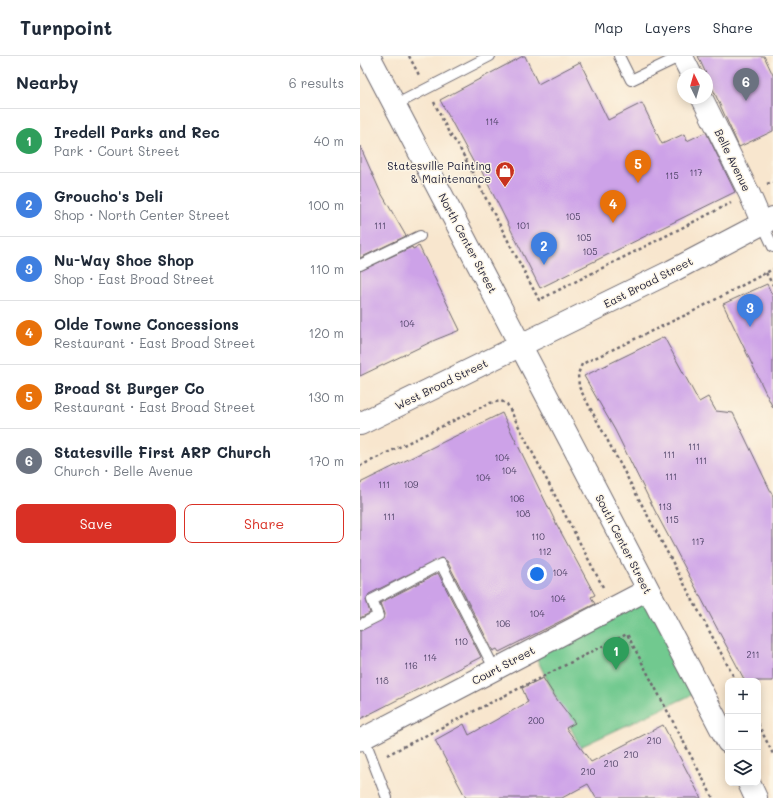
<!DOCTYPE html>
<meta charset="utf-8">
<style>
:root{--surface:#fff;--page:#f2f2f3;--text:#1f2937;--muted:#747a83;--line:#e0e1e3;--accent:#d93025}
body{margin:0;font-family:Mali,sans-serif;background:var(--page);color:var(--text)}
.controls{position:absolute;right:12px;bottom:12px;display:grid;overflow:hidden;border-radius:8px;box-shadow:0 2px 10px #0003}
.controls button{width:36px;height:36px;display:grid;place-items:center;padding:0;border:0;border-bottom:1px solid var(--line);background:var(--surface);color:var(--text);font:20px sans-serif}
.compass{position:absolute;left:317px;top:12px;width:36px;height:36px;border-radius:50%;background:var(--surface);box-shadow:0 2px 10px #0003;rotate:355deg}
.you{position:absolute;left:177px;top:518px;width:14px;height:14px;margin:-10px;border:3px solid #fff;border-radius:50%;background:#1a73e8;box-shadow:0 0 0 6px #1a73e833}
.badge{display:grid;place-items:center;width:26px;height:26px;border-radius:50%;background:var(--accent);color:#fff;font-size:13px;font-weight:700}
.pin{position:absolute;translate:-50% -33px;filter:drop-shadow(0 1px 2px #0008)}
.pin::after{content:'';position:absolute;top:21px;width:14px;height:12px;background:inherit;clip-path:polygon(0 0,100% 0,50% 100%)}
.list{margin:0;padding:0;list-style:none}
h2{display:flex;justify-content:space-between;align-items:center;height:52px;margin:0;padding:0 16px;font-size:17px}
h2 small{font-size:13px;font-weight:400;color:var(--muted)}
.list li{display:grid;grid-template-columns:26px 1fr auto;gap:12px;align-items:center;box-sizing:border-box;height:64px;padding:0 16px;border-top:1px solid var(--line)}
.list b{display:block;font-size:15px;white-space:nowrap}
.list p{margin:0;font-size:13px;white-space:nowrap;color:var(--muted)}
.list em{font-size:13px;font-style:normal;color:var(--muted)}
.actions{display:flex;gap:8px;padding:12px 16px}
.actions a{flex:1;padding:9px 0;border:1px solid var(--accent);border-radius:8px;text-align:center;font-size:14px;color:var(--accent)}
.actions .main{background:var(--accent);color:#fff}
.icon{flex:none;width:22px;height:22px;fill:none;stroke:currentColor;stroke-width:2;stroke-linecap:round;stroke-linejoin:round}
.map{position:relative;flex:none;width:413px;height:742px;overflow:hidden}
header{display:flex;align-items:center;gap:24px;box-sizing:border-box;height:56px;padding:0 20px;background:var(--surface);border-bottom:1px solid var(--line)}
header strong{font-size:19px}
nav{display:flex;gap:22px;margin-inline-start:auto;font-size:14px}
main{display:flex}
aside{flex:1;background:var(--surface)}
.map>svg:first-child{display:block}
</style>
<header>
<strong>Turnpoint</strong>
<nav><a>Map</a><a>Layers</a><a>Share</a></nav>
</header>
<main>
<aside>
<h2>Nearby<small>6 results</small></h2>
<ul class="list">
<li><span class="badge" style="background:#2e9e5b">1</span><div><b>Iredell Parks and Rec</b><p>Park · Court Street</p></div><em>40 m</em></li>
<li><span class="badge" style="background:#3f7fe0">2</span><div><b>Groucho's Deli</b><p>Shop · North Center Street</p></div><em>100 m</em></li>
<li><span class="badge" style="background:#3f7fe0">3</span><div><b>Nu-Way Shoe Shop</b><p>Shop · East Broad Street</p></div><em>110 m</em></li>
<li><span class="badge" style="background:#e8710a">4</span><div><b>Olde Towne Concessions</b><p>Restaurant · East Broad Street</p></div><em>120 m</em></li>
<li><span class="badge" style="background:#e8710a">5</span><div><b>Broad St Burger Co</b><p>Restaurant · East Broad Street</p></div><em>130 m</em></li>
<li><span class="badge" style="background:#6b7280">6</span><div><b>Statesville First ARP Church</b><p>Church · Belle Avenue</p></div><em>170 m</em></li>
</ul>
<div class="actions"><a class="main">Save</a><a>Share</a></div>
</aside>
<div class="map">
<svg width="413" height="742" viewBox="0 0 413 742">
<rect width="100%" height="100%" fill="#fcf5e5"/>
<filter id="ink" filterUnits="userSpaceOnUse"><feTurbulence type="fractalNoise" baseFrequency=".025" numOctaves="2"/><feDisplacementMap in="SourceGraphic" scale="8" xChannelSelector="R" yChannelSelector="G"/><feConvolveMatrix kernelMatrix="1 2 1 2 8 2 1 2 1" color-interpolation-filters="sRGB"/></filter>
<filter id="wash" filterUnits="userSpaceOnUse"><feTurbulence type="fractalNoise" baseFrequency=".012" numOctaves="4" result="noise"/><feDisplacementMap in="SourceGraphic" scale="16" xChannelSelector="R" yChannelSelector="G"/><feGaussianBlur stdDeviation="0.9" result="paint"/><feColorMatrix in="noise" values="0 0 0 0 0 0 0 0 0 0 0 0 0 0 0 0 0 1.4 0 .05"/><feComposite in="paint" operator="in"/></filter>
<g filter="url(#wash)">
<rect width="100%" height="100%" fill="#f8e6ce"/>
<!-- green -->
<path fill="#71c98f" stroke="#4a7665" d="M287,534l55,100 -122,57 -48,-98z"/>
<g id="blocks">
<!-- building -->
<g fill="#cda2e8">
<path d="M163,0h2l13,28 42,-22 28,58 34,-17 20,41 22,-10 3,7 19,-9 29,60 -195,96 -61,-122 -3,1 -36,-67z"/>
<path d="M338,0h66l9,19v56l-34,16z"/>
<path d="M0,90l20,45 26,45 -46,22z"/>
<path d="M59,190l41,84 -25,10 -75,36v-105l52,-24 1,2z"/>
<path d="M407,228l6,13v111l-50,-104z"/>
<path d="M304,281l35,65 9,-5 8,14 17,2 40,83v185h-28l-90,-170 -40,-81 -31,-54z"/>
<path d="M142,357l55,112 38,70 -4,2 4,7 -96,48 -2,-3 -4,2 -46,-90 -6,-3 -72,36 -3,6 4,13 -10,5v-135z"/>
<path d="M78,517l43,84 -121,62v-88l23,-12 1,-5 -4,-11z"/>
<path d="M183,622l15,23 17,22 -9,5 25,34 72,-37 38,73h-105l-8,-14 -26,14h-96l-31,-58 29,-16 5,11 59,-33 -6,-14z"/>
</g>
</g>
</g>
<g filter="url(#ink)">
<use href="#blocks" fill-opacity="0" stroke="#6d676e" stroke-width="1"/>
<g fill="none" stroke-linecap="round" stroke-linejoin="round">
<!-- lane casing -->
<g stroke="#6d676e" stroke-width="12">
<g id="lane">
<path d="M259,0l12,24 50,-24"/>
<path d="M35,49l95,-49"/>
<path d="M402,167l11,24"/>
<path d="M0,209l60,-29"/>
<path d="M0,569l18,-9 -6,-16 69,-36 54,106"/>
<path d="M4,682l23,60"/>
</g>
</g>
<!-- street casing -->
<g stroke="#6d676e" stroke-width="23">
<g id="street">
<path d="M322,0l9,18"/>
<path d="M342,42l47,95 13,30"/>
<path d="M0,684l287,-150"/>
</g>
</g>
<!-- secondary casing -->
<g stroke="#6d676e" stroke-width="24">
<g id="secondary">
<path d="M9,0l359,686"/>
<path d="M0,368l312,-153 101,-53"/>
<path d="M389,727l7,15"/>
</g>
</g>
<!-- path -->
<g stroke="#6d676e" stroke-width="2.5" stroke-dasharray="3 3" stroke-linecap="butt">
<path d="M49,0l11,21"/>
<path d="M74,46l15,31 9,12 81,155 192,-97"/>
<path d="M407,128l6,-2"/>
<path d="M406,217l7,12"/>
<path d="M0,410l130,-63 11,-2 6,3 97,185"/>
<path d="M376,625l-157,-294 -1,-13 4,-10 110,-52 81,-43"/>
<path d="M398,668l15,30"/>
<path d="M27,699l240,-121 86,164"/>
</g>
<!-- lane -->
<use href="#lane" stroke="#fff" stroke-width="10"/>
<!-- street -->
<use href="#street" stroke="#fff" stroke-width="21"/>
<!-- secondary -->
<use href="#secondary" stroke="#fff" stroke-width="22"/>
</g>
</g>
<!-- icons -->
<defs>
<g id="shop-pin" transform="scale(1)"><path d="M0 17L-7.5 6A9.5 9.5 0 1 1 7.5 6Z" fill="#c8321e" stroke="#fcf5e5"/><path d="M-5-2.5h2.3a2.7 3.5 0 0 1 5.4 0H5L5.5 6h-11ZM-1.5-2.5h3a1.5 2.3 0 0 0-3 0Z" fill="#fff"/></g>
</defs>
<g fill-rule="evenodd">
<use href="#shop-pin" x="145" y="115"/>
</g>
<g text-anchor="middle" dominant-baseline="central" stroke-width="3" stroke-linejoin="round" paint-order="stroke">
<!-- number labels -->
<g font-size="9" fill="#4d4266">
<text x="132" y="65">114</text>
<text x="336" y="116">117</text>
<text x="312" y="119">115</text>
<text x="213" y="160">105</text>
<text x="20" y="169">111</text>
<text x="163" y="169">101</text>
<text x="224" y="181">105</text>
<text x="230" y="195">105</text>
<text x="47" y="267">104</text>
<text x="334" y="390">111</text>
<text x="309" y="398">111</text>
<text x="142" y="401">104</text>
<text x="341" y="404">111</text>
<text x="149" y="414">104</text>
<text x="311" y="420">111</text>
<text x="123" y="421">104</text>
<text x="24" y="428">111</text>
<text x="51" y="428">109</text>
<text x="157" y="442">106</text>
<text x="305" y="450">113</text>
<text x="163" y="457">108</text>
<text x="29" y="460">111</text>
<text x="312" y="463">115</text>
<text x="178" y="480">110</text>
<text x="338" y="485">117</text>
<text x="185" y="495">112</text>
<text x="200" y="516">104</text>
<text x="198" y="542">104</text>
<text x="177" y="557">104</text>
<text x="143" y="567">106</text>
<text x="101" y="585">110</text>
<text x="393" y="598">211</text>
<text x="70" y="601">114</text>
<text x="51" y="609">116</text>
<text x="22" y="624">118</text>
<text x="176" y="664">200</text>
<text x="294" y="684">210</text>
<text x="271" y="698">210</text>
<text x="251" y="707">210</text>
<text x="228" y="715">210</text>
</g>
<!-- street labels -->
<g font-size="11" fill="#22223b" stroke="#fcf5e5">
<text transform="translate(373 104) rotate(64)">Belle Avenue</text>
<text transform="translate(108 187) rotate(62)">North Center Street</text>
<text transform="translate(288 226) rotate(-27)">East Broad Street</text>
<text transform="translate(81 328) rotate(-26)">West Broad Street</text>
<text transform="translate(264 488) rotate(63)">South Center Street</text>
<text transform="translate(143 609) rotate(-28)">Court Street</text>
</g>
<!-- poi labels -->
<g font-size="11" fill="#22223b" stroke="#fcf5e5" text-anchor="end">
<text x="131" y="109">Statesville Painting<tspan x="131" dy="13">&amp; Maintenance</tspan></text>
</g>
</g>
</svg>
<div class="controls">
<button>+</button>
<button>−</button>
<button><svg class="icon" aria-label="layers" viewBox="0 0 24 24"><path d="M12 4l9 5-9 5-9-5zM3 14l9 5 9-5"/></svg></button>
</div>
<svg class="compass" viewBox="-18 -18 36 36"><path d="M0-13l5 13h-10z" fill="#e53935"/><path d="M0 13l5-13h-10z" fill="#747a83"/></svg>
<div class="you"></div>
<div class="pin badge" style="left:256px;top:614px;background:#2e9e5b">1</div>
<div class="pin badge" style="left:184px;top:209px;background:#3f7fe0">2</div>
<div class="pin badge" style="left:390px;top:271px;background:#3f7fe0">3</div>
<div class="pin badge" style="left:253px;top:167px;background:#e8710a">4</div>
<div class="pin badge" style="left:278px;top:127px;background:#e8710a">5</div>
<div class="pin badge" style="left:386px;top:45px;background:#6b7280">6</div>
</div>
</main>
